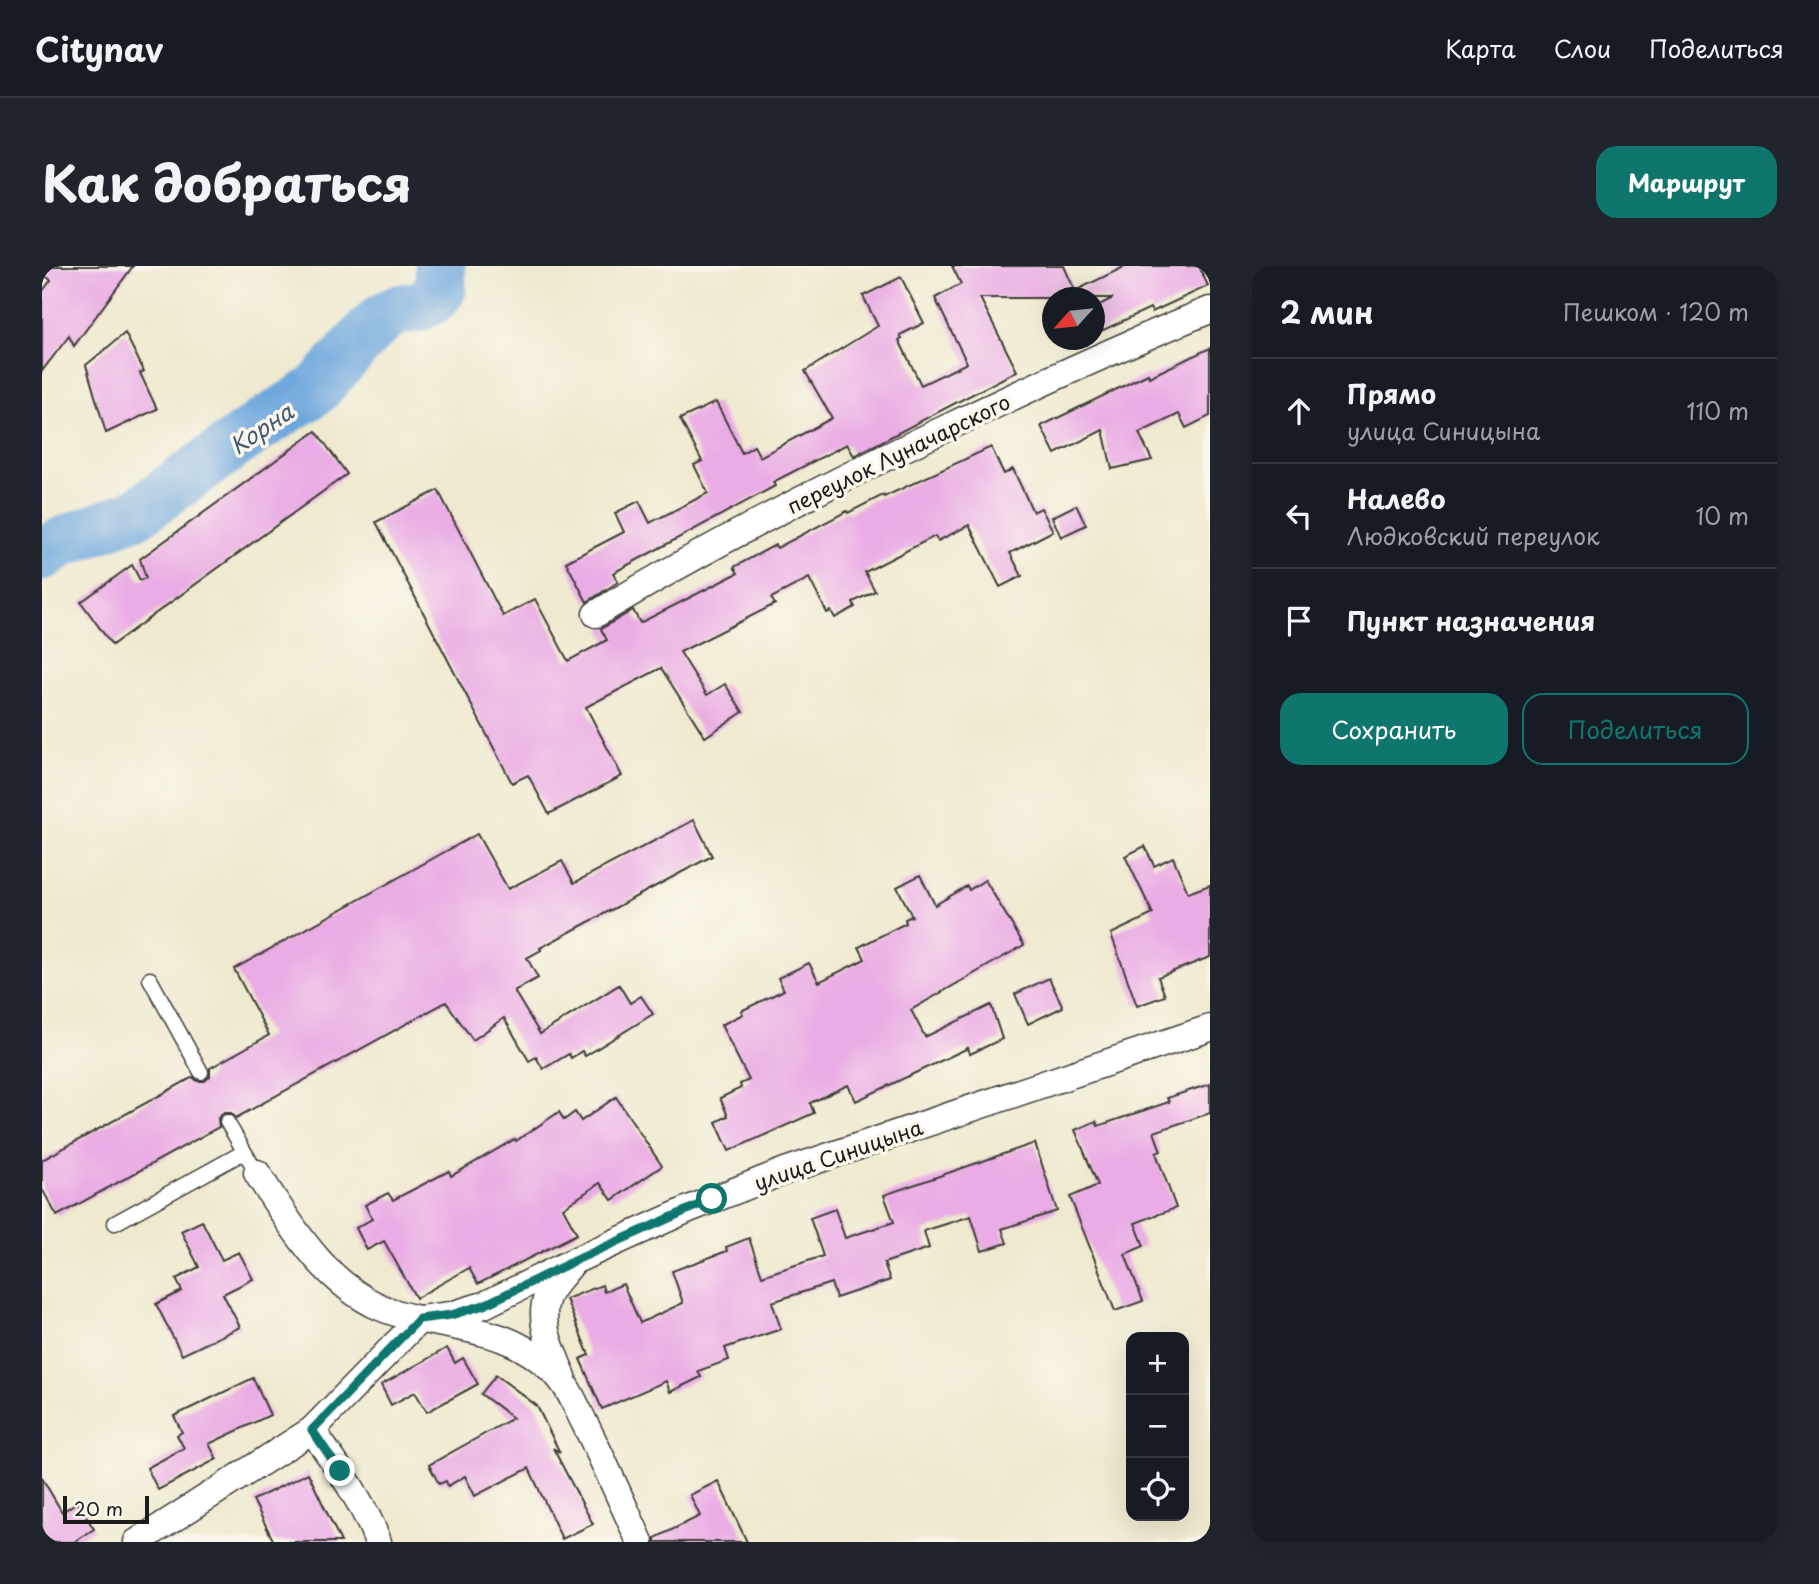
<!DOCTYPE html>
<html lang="ru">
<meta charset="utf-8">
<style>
:root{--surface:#171b24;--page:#20242c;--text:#f1f3f6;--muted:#9ea1a6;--line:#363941;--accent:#0f766e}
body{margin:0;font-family:"Playpen Sans",sans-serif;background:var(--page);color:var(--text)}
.controls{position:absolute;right:21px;bottom:21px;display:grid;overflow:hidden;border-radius:14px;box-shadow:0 7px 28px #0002}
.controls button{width:63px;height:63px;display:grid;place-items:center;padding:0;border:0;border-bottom:2px solid var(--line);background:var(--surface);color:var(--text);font:35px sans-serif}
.compass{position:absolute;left:1000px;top:21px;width:63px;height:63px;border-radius:50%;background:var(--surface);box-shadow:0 7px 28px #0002;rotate:243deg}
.scale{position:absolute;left:21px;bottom:18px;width:86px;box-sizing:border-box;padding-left:7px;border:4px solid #1c1c1c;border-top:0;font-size:19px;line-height:24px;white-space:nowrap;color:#1c1c1c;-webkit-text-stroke:5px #fbf7ec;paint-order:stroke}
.stop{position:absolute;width:21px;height:21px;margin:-16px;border:5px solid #0f766e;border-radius:50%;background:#fff}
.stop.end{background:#0f766e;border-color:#fff;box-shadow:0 2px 7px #0008}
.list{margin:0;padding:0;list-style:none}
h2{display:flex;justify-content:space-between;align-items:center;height:91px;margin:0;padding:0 28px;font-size:30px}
h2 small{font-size:23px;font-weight:400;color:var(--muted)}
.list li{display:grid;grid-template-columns:46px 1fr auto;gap:21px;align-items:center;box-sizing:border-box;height:105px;padding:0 28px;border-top:2px solid var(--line)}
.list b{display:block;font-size:26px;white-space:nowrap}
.list p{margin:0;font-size:23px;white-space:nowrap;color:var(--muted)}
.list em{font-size:23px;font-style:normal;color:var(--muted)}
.actions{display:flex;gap:14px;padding:21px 28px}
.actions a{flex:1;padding:16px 0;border:2px solid var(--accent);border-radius:21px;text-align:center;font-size:24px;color:var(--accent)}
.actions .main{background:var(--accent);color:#fff}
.icon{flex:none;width:38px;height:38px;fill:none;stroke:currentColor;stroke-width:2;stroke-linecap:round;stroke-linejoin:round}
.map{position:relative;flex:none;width:1168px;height:1276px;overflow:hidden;border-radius:21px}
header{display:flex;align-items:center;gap:42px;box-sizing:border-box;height:98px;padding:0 35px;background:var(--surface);border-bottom:2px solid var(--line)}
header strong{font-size:33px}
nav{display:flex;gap:38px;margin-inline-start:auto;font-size:24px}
.intro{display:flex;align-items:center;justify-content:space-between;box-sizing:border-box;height:168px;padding:0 42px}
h1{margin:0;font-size:49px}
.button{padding:18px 32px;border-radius:21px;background:var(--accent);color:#fff;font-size:24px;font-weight:700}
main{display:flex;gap:42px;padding:0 42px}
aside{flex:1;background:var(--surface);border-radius:21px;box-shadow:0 7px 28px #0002}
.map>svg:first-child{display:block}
</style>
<header>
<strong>Citynav</strong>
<nav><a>Карта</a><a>Слои</a><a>Поделиться</a></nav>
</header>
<div class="intro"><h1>Как добраться</h1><a class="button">Маршрут</a></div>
<main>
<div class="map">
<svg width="1168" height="1276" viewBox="0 0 1168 1276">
<rect width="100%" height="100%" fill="#fbf7ec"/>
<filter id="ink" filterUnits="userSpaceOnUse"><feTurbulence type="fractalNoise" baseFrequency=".0143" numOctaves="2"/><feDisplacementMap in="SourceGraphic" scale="14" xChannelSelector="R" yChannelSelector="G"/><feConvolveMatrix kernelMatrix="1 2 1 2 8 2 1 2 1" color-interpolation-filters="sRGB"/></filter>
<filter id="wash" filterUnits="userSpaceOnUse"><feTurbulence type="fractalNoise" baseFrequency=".00686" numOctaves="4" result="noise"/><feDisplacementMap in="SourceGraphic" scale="28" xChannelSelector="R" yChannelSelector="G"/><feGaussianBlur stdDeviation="1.57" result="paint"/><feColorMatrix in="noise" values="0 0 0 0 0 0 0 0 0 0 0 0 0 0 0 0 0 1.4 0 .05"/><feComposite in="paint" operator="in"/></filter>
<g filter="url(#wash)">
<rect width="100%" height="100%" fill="#efe9cf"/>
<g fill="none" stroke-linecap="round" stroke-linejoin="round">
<!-- river -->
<path stroke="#6ea7dd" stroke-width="51" d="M0,289l20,-13 75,-29 121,-86 58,-37 55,-61 13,-12 14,-7 21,-4 14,-7 8,-10 -1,-23"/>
</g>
<g id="blocks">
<!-- building -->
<g fill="#eaace4">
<path d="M0,0h91l-59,80 -5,-10 -27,35v-79l9,-12 -9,-6z"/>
<path d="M910,0h112l11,25 51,-25h73l9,20 -56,26 -2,-4 -55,26v-27l18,-9h-133l37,73 -163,85 -7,-12 -74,38 2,4 -162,87 5,9 -31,20 -21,-40 58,-30 -9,-19 24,-12 11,22 58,-30 -14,-28 8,-4 -22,-42 36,-17 26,51 12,-7 6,11 72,-39 -27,-47 73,-45 -15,-30 38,-19 23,46 -24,12 2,3 -3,2 22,45 46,-22 -32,-65 26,-14z"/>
<path d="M83,67l19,38 -4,2 17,36 -51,24 -20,-68z"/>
<path d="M1168,82v68l-24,12 -7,-14 -40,19 13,27 -40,9 -9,-39 -48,24 -14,-28 107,-52 1,3z"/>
<path d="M274,165l31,43 -235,171 -31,-43 51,-37 8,15 6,-2 -6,-19z"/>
<path d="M949,181l13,27 9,-5 20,43 8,-4 12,23 -43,22 12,23 -22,11 -31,-62 -31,16 -3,-5 -70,36 10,19 -22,11 2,5 -20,11 -4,-7 -4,2 -18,-35 -38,20 4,6 -95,48 27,43 18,-11 18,28 -38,25 -44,-69 -75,39 36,69 -73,38 -21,-39 -16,8 -136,-261 62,-32 65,126 32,-17 33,62 39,-21 -6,-11 32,-19 7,13 98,-50 -4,-6 41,-22 2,3 70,-37 1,2 35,-18 1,2z"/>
<path d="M1034,239l10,20 -25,12 -9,-20z"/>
<path d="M652,554l18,36 -172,92 1,2 -14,8 11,20 -24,13 26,43 79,-49 11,18 11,-7 12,18 -68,42 -3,-5 -11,7 -2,-4 -26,15 -7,-12 -7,4 -25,-43 -31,22 -27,-38 -210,116 -5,-5h-8l-5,5 1,9 -162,89 -15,-27v-29l151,-83 4,4h8l5,-5v-8l59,-33 -35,-66 243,-135 31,55 54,-28 12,22z"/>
<path d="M1103,580l9,20 19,-9 15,36 22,-8v72l-52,20 7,19 -28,10 -26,-72 42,-20 -28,-58z"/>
<path d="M878,609l15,30 32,-19 2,4 16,-10 39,65 -113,65 14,27 66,-32 11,34 -32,15 -2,-6 -112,53 -8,-16 -38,18 4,10 -85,38 -13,-29 12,-6 -8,-18 21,-10 -1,-4 9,-4 -28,-55 22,-11 -2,-3 43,-21 -6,-12 31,-15 10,19 46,-23 -6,-12 47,-24 -1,-4 7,-3 -15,-29z"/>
<path d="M1007,712l14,29 -35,17 -13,-30z"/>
<path d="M1168,818v29l-56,19 7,19 -5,2 20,55 -41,15 9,23 -19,8 18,47 -28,10 -45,-114 28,-12 -23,-55 21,-9 2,5 71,-24 -2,-4z"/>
<path d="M574,831l46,69 -50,34 -12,-17 -37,25 14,26 -99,50 -9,-16 -53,30 -32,-57 -17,9 -11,-22 16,-9 -7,-14 23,-12 5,7 56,-29 2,5 64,-37 1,2 43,-29 5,8 11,-8 6,9z"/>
<path d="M993,877l22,68 -55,18 5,14 -25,8 -11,-35 -47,15 5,17 -45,15 6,17 -54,18 -5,-15 -59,19 9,27 -56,19 4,12 -31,11 3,6 -31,15 -4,-11 -64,28 -22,-50 9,-4 -23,-56 36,-14 2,7 19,-8 17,39 43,-20 -11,-32 55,-20 -1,-4 23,-9 13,38 61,-20 -13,-38 25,-9 10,29 49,-16 -10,-27z"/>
<path d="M160,955l20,39 17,-8 14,27 -30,15 17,33 -58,28 -26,-51 26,-13 -6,-12 23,-12 -18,-36z"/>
<path d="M405,1082l8,15 8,-5 15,26 -51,28 -12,-20 -24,13 -10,-20z"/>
<path d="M454,1109l41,31 23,47 -7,-5 40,76 -31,15 -33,-71 -54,28 -10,-20 -17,10 -2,-5 -7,3 -10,-19 84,-47 -32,-24z"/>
<path d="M211,1112l17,37 -61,29 8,15 -59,31 -11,-22 37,-20 -7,-13 5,-3 -8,-16z"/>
<path d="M266,1207l33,69h-67l-21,-42z"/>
<path d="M0,1212l20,34 15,-10 17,27 -20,13h-32z"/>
<path d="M676,1215l29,61h-92v-4l45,-22 -10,-21z"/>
</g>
</g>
</g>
<g filter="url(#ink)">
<use href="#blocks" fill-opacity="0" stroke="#3c3b37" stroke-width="2"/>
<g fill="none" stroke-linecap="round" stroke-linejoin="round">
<!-- service casing -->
<g stroke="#3c3b37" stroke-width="17">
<g id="service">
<path d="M108,713l51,93"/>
<path d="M185,856l30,51"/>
<path d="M73,957l129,-71"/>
</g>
</g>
<!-- minor casing -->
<g stroke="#3c3b37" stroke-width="29">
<g id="minor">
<path d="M554,348c110,-67 225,-126 342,-182 90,-43 180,-85 272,-122"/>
<path d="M215,907c32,50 68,111 125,135 59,24 121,12 172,64 14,13 21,32 30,50 20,39 38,80 56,120"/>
<path d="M521,1111c-9,-23 -26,-54 -16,-80 4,-11 15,-21 23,-31"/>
<path d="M270,1164c25,36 51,71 66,112"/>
<path d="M95,1276l175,-112 108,-111 31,-4 33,-10 92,-45 113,-51 96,-38 425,-143"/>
</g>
</g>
<!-- service -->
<use href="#service" stroke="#fff" stroke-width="14"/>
<!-- minor -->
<use href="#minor" stroke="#fff" stroke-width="26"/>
</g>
</g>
<g fill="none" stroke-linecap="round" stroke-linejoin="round" filter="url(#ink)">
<!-- route -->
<path stroke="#0f766e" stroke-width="9" d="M298,1205l-28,-41 107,-111 32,-4 33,-10 92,-45 136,-61"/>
</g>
<g text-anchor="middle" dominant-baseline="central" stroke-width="7" stroke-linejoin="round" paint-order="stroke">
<!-- street labels -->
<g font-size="21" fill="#1c1c1c" stroke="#fbf7ec">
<text transform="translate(856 187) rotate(-26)">переулок Луначарского</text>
<text transform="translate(796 888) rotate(-19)">улица Синицына</text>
</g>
<!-- water labels -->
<g font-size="23" font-style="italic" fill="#415b73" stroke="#fbf7ec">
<text transform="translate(219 162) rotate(-34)">Корна</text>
</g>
</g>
</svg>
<div class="controls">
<button>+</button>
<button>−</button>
<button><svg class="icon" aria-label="locate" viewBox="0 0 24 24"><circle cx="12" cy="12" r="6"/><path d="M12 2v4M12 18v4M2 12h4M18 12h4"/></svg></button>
</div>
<svg class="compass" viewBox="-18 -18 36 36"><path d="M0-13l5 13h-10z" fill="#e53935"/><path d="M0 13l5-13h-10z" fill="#9ea1a6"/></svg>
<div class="scale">20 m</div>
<div class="stop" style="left:670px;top:933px"></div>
<div class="stop end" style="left:298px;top:1205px"></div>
</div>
<aside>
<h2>2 мин<small>Пешком · 120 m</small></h2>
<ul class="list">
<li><svg class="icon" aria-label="ahead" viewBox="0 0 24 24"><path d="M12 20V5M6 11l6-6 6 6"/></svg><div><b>Прямо</b><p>улица Синицына</p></div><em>110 m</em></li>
<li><svg class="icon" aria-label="left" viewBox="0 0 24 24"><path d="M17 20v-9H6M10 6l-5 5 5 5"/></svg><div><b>Налево</b><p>Людковский переулок</p></div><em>10 m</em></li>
<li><svg class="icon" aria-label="arrive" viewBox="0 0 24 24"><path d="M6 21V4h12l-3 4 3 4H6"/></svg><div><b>Пункт назначения</b></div></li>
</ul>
<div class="actions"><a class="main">Сохранить</a><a>Поделиться</a></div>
</aside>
</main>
